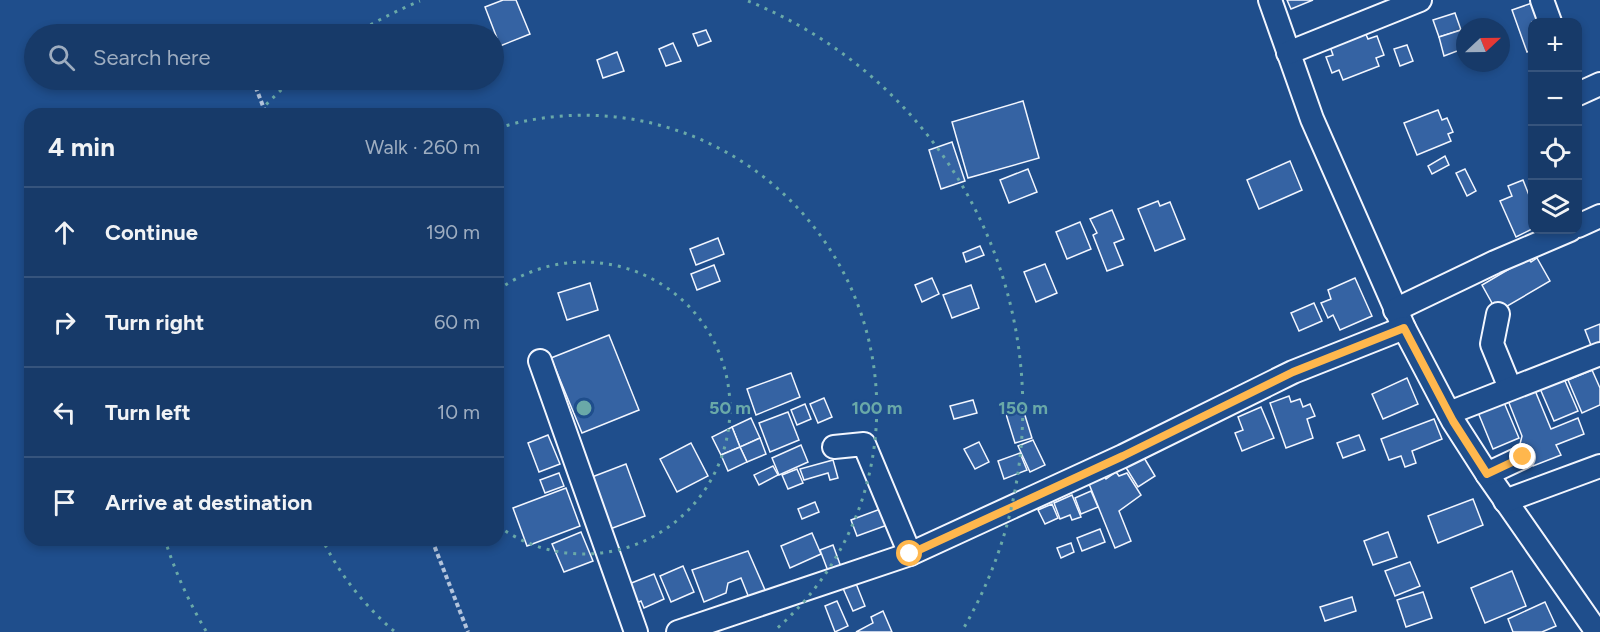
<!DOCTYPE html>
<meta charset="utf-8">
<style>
:root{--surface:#173a69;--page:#244571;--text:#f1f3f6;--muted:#9eadc0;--line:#36547d}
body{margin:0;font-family:Figtree,sans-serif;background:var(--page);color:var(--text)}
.controls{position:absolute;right:18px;top:18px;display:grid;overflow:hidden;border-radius:12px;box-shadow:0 3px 9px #0003}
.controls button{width:54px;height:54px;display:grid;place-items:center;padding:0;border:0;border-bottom:2px solid var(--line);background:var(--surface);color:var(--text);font:30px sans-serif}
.compass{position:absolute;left:1456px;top:18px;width:54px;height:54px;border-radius:50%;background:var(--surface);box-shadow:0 3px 9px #0003;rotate:68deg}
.stop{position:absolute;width:18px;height:18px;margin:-14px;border:4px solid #ffb74d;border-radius:50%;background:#fff}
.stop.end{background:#ffb74d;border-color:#fff;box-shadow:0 2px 6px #0008}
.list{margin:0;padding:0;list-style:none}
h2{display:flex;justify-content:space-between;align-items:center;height:78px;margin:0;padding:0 24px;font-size:26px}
h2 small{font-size:20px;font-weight:400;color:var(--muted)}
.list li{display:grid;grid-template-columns:39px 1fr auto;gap:18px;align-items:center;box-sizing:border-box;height:90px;padding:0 24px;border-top:2px solid var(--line)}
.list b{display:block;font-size:22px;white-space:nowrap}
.list em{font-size:20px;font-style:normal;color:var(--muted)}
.icon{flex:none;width:33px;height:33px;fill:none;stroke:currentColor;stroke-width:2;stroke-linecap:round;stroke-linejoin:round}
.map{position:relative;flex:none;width:1600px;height:632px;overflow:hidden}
.search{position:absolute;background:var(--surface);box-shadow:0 3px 9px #0003;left:24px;top:24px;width:480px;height:66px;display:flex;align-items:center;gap:15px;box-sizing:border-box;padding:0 21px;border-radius:33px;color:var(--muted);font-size:22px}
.panel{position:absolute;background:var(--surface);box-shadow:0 3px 9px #0003;left:24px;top:108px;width:480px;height:438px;border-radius:18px}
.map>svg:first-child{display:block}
</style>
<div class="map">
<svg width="1600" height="632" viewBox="0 0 1600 632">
<rect width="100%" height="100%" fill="#1f4e8c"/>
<!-- building -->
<g fill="#3563a3" stroke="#f2f6ff" stroke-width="1.5">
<path d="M503,0h13l14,34 -30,12 -15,-39z"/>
<path d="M1287,0h26l-22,9z"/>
<path d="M1535,2l7,20h-10v28l-5,2 -15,-42z"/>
<path d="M1455,13l6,17 -22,7 -6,-17z"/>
<path d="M706,30l5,11 -13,5 -5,-12z"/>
<path d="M1364,30l4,9 9,-3 7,19 -8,3 3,8 -36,14 -4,-10 -7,3 -6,-16 7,-2 -4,-11z"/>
<path d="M1461,30l4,18 -21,8 -5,-19z"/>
<path d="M673,43l8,18 -15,5 -7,-17z"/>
<path d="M1407,45l6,16 -13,5 -6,-17z"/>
<path d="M617,52l7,19 -21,7 -6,-18z"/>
<path d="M1023,101l16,57 -71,20 -16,-56z"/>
<path d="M1438,110l4,10 5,-2 6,14 -5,2 3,7 -34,14 -13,-32z"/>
<path d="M952,142l13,39 -24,8 -12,-39z"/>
<path d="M1445,156l4,9 -17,9 -4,-8z"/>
<path d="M1290,161l12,29 -43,19 -12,-29z"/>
<path d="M1028,169l9,23 -28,11 -9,-23z"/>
<path d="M1465,169l11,22 -9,5 -11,-23z"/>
<path d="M1523,180l9,23v26l-16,8 -16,-36 12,-5 -4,-10z"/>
<path d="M1158,201l2,5 10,-4 15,37 -30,12 -17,-42z"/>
<path d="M1112,210l12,29 -10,4 9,22 -16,6 -14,-36 4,-2 -7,-14z"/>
<path d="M1080,222l11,27 -24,10 -11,-27z"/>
<path d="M718,238l6,16 -28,11 -6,-16z"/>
<path d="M980,246l4,9 -18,7 -3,-9z"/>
<path d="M1528,258l3,4 6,-4 13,23 -53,31 -15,-27z"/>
<path d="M1045,264l12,29 -21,9 -12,-30z"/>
<path d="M714,265l6,16 -23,9 -6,-16z"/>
<path d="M932,278l7,16 -17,8 -7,-17z"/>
<path d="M1355,278l17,38 -32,14 -7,-15 -5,3 -7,-15 10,-4 -3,-9z"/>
<path d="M590,283l8,27 -31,10 -9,-27z"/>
<path d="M971,285l8,23 -27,10 -9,-23z"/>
<path d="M1314,303l8,18 -23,10 -8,-18z"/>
<path d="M1600,324v20l-8,4 -7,-18z"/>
<path d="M609,335l30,75 -57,23 -31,-75z"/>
<path d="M1592,370l8,18v17l-18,8 -14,-33z"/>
<path d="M791,373l9,24 -44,18 -9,-26z"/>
<path d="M1562,374l16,37 -24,10 -16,-37z"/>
<path d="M1407,378l11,26 -35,15 -11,-25z"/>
<path d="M1534,388l17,41 27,-11 6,16 -28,11 5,10 -28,11 -8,-3 -6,-15 3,-12 -15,-38z"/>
<path d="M1289,396l2,6 9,-3 3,8 7,-3 5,12 -8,3 6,19 -27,10 -16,-45z"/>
<path d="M824,398l8,19 -14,6 -8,-19z"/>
<path d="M973,400l4,13 -23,6 -4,-13z"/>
<path d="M1503,400l16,38 -26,11 -16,-39z"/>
<path d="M805,404l6,15 -14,6 -6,-15z"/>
<path d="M1261,407l13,31 -32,13 -7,-18 8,-3 -5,-13z"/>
<path d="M1023,409l9,29 -17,5 -9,-29z"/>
<path d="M788,412l11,28 -29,12 -11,-29z"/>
<path d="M751,418l9,20 -20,9 -8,-20z"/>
<path d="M1434,419l8,20 -30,12 4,12 -11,4 -4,-11 -12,4 -8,-21z"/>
<path d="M732,427l8,20 -19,8 -9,-18z"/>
<path d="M548,435l12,29 -21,8 -11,-29z"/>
<path d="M1359,435l6,15 -22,8 -6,-15z"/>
<path d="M760,438l6,16 -19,8 -7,-15z"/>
<path d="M1033,440l12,25 -15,7 -12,-26z"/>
<path d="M979,442l10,20 -14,7 -11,-20z"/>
<path d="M691,443l17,33 -31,16 -17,-33z"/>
<path d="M801,445l7,17 -29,13 -7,-17z"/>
<path d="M740,447l7,15 -19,9 -7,-16z"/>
<path d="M1020,453l7,17 -23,9 -6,-18z"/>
<path d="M1143,456l12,20 -17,11 -13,-21z"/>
<path d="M833,460l5,18 -8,2 -2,-7 -24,7 -4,-11z"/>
<path d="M626,464l19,52 -35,13 -18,-52z"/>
<path d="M773,466l5,9 -19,10 -5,-10z"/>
<path d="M797,469l6,14 -15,6 -6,-14z"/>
<path d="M1116,472l3,4 8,-3 14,22 -22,16 12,30 -16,7 -28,-69 16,-6 3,6z"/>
<path d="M559,473l5,13 -19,7 -5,-13z"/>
<path d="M566,488l14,38 -53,20 -14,-38z"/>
<path d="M1091,491l7,16 -17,7 -6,-16z"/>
<path d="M1072,495l9,22 -9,3 -2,-5 -10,4 -6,-16z"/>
<path d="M1473,499l10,26 -45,18 -10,-27z"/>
<path d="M815,502l4,10 -17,7 -4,-10z"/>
<path d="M1052,504l6,14 -13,6 -7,-14z"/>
<path d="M883,508l7,16 -33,12 -6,-16z"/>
<path d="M1100,529l5,13 -23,9 -5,-13z"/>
<path d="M581,532l12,29 -29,11 -12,-28z"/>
<path d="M1388,532l9,25 -24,8 -9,-24z"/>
<path d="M812,533l9,21 -31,14 -9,-22z"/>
<path d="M1071,543l3,9 -13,6 -4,-10z"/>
<path d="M833,545l8,22 -13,4 -8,-21z"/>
<path d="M748,551l17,39 -16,8 -8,-20 -13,5 -2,10 -22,9 -12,-32z"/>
<path d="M1410,562l10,24 -25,10 -10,-25z"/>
<path d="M683,566l11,26 -23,10 -11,-26z"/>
<path d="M1512,571l14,35 -41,17 -14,-35z"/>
<path d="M654,574l10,25 -20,9 -3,-7 -9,4 -8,-19z"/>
<path d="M855,581l10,25 -12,5 -11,-25z"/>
<path d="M1423,592l9,26 -26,9 -9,-27z"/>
<path d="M1352,597l4,14 -31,10 -5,-14z"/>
<path d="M837,601l11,25 -13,6 -10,-26z"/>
<path d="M1545,602l11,24 -14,6h-29l-5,-13z"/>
<path d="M883,611l9,21h-36l17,-9 -2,-6z"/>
</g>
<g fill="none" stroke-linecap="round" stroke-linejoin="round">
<!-- minor casing -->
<g stroke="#f2f6ff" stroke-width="26">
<g id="minor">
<path d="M1270,0l42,119 92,209 49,93 34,53 110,158"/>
<path d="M1542,0l8,22"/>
<path d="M1288,53l132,-53"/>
<path d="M1578,94l22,-10"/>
<path d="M1578,226l22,-10"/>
<path d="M1395,310l100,-48 75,-32"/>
<path d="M1498,314l-6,30 18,44"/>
<path d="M540,361l96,271"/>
<path d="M1449,413l151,-59"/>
<path d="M834,447l30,-3 46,110"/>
<path d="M1487,474l36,-17"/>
<path d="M1505,501l95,-35"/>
<path d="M678,632l232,-78 213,-98 170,-84 111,-44"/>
</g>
</g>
<!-- path -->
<g stroke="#b3c4dc" stroke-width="4" stroke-dasharray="4.5 3" stroke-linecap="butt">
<path d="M234,30l2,4"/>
<path d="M253,80l13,34"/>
<path d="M432,540l36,92"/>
</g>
<!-- minor -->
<use href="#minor" stroke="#1f4e8c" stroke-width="22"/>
</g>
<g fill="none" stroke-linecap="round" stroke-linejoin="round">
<!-- route -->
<path stroke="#ffb74d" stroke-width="8" d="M910,554l213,-98 170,-84 111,-44 49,93 34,53 36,-17"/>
</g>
<!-- distance rings -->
<g fill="none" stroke="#6aa9a8" stroke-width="3" stroke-dasharray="3 6">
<path d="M498 290A146 146 0 1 1 498 526"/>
<path d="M394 631A293 293 0 0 1 323 541M498 128A293 293 0 0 1 774 631"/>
<path d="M206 631A439 439 0 0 1 165 540M260 111A439 439 0 0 1 290 82M355 34A439 439 0 0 1 420 1M748 1A439 439 0 0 1 962 631"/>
</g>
<circle cx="584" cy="408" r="9" fill="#6aa9a8" stroke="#1f4e8c" stroke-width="3"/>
<g font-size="18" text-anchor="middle" font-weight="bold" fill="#6aa9a8" stroke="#1f4e8c" stroke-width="4.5" stroke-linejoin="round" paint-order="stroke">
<text x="730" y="414">50 m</text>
<text x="877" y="414">100 m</text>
<text x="1023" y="414">150 m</text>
</g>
</svg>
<div class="controls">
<button>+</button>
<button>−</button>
<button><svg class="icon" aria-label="locate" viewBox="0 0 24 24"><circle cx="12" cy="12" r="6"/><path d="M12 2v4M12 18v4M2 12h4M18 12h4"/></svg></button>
<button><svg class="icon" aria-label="layers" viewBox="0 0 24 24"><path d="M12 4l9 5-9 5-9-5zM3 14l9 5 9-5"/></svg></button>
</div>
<svg class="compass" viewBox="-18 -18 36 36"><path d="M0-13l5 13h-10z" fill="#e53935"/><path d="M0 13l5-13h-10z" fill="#9eadc0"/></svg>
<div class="stop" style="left:910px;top:554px"></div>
<div class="stop end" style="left:1523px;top:457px"></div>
<div class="search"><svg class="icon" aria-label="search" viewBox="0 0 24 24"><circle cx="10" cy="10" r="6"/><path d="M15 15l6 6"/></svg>Search here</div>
<section class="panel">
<h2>4 min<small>Walk · 260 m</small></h2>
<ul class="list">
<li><svg class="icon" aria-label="ahead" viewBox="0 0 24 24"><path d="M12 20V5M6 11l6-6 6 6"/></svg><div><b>Continue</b></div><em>190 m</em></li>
<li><svg class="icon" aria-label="right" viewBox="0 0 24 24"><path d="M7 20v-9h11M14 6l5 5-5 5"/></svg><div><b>Turn right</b></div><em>60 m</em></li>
<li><svg class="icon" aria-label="left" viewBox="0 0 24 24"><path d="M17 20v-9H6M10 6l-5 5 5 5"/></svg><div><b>Turn left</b></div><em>10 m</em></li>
<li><svg class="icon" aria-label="arrive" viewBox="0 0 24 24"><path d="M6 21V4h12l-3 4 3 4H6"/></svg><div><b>Arrive at destination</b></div></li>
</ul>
</section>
</div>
